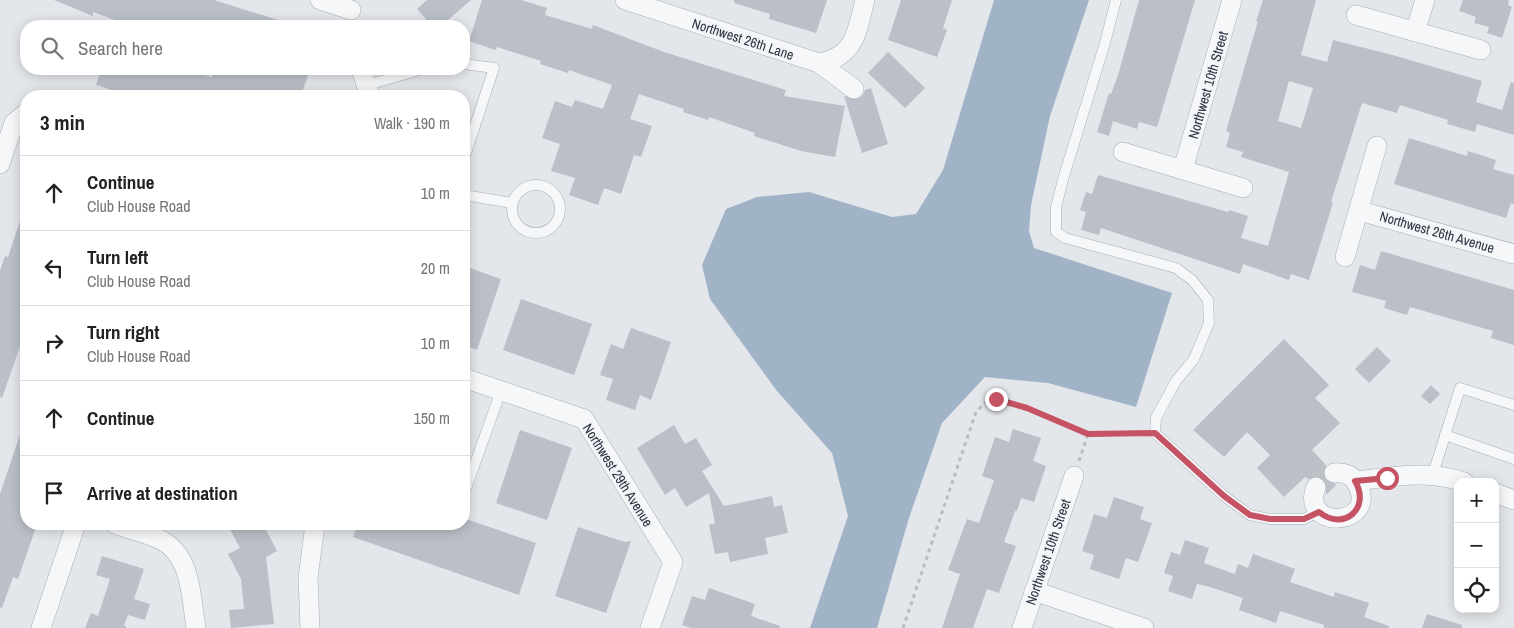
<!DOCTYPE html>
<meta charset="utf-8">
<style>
:root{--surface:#fff;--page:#f2f2f2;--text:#222;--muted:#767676;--line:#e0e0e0}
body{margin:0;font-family:"Archivo Narrow",sans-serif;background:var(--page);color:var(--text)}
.controls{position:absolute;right:15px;bottom:15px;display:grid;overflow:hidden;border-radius:10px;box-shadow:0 2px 12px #0003}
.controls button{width:45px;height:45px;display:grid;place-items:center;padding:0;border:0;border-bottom:1px solid var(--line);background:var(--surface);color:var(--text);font:25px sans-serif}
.stop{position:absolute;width:15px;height:15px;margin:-11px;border:4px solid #c55364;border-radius:50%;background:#fff}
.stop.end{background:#c55364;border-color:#fff;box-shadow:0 1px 5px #0008}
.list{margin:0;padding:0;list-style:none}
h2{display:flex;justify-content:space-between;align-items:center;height:65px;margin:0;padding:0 20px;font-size:21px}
h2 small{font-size:16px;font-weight:400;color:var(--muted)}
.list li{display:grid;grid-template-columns:32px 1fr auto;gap:15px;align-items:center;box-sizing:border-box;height:75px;padding:0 20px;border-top:1px solid var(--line)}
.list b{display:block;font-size:19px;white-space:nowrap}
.list p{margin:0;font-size:16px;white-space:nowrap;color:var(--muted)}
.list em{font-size:16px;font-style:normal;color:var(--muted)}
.icon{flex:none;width:28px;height:28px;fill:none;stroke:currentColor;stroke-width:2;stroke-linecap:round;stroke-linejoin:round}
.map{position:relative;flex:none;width:1514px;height:628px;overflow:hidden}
.search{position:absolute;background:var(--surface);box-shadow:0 2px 12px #0003;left:20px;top:20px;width:450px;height:55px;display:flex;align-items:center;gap:12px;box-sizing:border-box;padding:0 18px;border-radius:20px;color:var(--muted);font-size:19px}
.panel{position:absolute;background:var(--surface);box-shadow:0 2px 12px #0003;left:20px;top:90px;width:450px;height:440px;border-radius:20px}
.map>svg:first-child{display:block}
</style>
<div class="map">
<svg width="1514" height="628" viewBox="0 0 1514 628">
<rect width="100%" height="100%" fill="#e3e6ea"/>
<!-- water -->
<path fill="#a1b4c7" d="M994,0h95l-39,116 -19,89 -2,26 5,17 138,45 -36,114 -88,-24 -63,-6 -43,46 -33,95 -32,110h-67l38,-112 -16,-63 -55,-62 -67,-92 -8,-34 24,-56 31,-12 52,-5 83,25 24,-3 27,-44z"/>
<!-- building -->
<g fill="#bbbfc7" fill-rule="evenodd">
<path d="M54,0h160l73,23v3h-156l-38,-14v4z"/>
<path d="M427,0h44l-30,26h-9l-15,-17z"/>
<path d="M482,0h39l26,8 -2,7 47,14 1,-4 71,27 122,38 -2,6 61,10 -10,51 -34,-6 -47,-15 1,-3 -46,-16 -1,3 -25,-8 1,-3 -45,-15 -9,25 22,7 -11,31 -7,-2 -13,39 -17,-6 -6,17 -29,-10 6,-17 -24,-7 9,-27 -18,-6 13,-37 17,6 3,-7 28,9 9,-24 -43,-15 -1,3 -28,-9 1,-3 -44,-14 -2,3 -26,-9z"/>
<path d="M734,0h93l-11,33 -47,-14 1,-5 -36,-11z"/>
<path d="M901,0h51l-9,28 4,2 -10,27 -49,-17z"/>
<path d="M1139,0h56l-38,127 -18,-5 -2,7 -24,-8 -4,15 -12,-4 12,-39 2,1 7,-19z"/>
<path d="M1263,0h53l-15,55 26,7 6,-22 56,14 93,27 -6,21 26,8 9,-28 3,1v52l-37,-11 -2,8 -28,-8 1,-4 -48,-15 -3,8 -35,-10 -31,99 2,1 -24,77 -18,-6 -2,6 -46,-16 -3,10 -139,-46 -2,7 -18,-5 5,-18 -6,-2 6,-18 6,2 6,-19 130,37 1,-2 19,6 -7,22 27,8 21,-74 -48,-15 2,-5 -17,-5 4,-14 -4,-2 32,-110h-2zM1289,81l24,7 -12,40 -23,-7z"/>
<path d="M1463,0h46l-1,5 4,2 -10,31 -15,-5 2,-6 -15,-4 2,-6 -17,-6z"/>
<path d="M888,52l37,36 -20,20 -37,-35z"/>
<path d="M101,69h84l27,8 1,-8h97l-9,27h-172l-33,-11z"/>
<path d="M871,88l17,56 -26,9 -18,-57 14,3 5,-4 2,-5z"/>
<path d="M1409,138l58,18 1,-5 28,9 -3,9 21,6v29l-3,-1 -5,15 -112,-34z"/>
<path d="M24,209h2v120l-24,69 -2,-1v-126l5,-15 3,1z"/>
<path d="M1381,251l133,39v55l-23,-7 2,-7 -83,-24 -3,8 -23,-7 2,-7 -34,-9 8,-27 15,5z"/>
<path d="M464,266l37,13 -24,71 -13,-5z"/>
<path d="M521,299l71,25 -18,51 -71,-25z"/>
<path d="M631,328l40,14 -20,58 -11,-5 -5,15 -29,-10 7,-21 -13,-4 11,-31 12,5z"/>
<path d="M1284,339l45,46 -14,13 25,25 -28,27 14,15 -3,8 2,6 4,4 8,1 -11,11v-13l-9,-6 -9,3 -3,-2 -21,20 -27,-29 13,-13 -23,-23 -23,25 -31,-27z"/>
<path d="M1377,347l14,14 -22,22 -14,-14z"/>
<path d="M1431,385l9,9 -10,10 -9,-8z"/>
<path d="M24,423l2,1v100h5l-1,4 5,2 -17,49 -5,-2 -11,31 -2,-1v-113z"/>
<path d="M674,425l11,19 11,-6 16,27 -10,6 22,35 48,-10 2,11 8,-2 6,28 -23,5 3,16 -38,8 -2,-10 -13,2 -6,-29 6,-2 -6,-30 -23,14 -11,-19 -10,7 -28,-47z"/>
<path d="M1013,429l28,9 -8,23 13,5 -12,36 -13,-4 -4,13h-2l-11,31 12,4 -17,47 -12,-4 -14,39h-31l18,-54 -12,-4 19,-51 12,4 15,-43 -12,-4 13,-39 14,5z"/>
<path d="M520,430l52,18 -25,72 -51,-17z"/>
<path d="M1114,497l30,10 -4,12 12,4 -14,39 -12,-4 -7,21 -29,-10 4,-14 -12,-4 12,-37 13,4z"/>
<path d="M466,519l70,24 -17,52 -166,-58 5,-13h106z"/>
<path d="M227,524h36l14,27 -11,6 8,67 -43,4 -2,-18 15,-1 -3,-30 -13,-25 12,-6z"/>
<path d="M578,527l47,15 6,-1 -25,72 -51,-17z"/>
<path d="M1185,540l24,8 -5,15 31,11 3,-10 10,4 5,-14 42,15 -5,13 44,15 1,-5 34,11 -5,14 25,9 -1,2h-64v-3l-44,-14 -4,12 -37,-13 4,-12 -36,-12 -10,-2 -5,15 -24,-8 5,-15 -9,-3 7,-21 9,3z"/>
<path d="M102,556l42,13 -10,30 16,5 -5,16 -17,-5 -4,10 3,3h-42l6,-15 7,3 12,-37 -14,-4z"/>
<path d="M709,588l46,16 -4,12 29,10v2h-89l-9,-3 10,-29 13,4z"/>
<path d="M1427,614l35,11v3h-40z"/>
</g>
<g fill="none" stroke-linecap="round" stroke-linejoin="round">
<!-- street-tunnel -->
<path stroke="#bec2c8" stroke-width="19" stroke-dasharray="19 9" stroke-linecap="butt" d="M1316,487l6,-9 12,-5"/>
<!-- lane casing -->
<g stroke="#a8adb4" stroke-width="11">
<g id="lane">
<path d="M1116,0l-11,43 -41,133 -8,31v25l9,6 111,30 16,12 16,20 1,23 -15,36 -18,22 -20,37 -1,15 69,63 26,19 20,4h34l15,-7"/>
<path d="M464,64l30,4 -30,91"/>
<path d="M367,85l56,-16"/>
<circle cx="536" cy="209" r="24"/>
<path d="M464,195l48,8"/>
<path d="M1445,435l69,24"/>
<path d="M1433,474l27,-86 54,17"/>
<path d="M464,494l37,-103"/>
</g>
</g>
<!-- street casing -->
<g stroke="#a8adb4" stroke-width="20">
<g id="street">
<path d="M320,0l31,10"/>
<path d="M625,0l194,63 35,26"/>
<path d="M1356,15l125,35"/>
<path d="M1415,32l10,-32"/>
<path d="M819,63c37,-6 38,-33 46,-63"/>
<path d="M361,69l9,27"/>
<path d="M1123,152l120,36"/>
<path d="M0,164l14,-41 12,-10"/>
<path d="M1183,169l49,-169"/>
<path d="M1360,211l154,43"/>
<path d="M1345,257l32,-111"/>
<path d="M464,378l120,41 89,143 -23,66"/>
<path d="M1355,481c37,-4 73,-12 109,1"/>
<path d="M1316,487c-17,44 64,40 41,-3 -4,-9 -13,-12 -23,-11"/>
<path d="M1495,493l19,7"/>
<path d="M115,524c14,5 30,9 44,15 33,15 32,59 37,89"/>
<path d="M1034,591l110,37"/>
<path d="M41,628l35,-104"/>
<path d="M310,628l-2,-50 7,-54"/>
<path d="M1022,628l52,-152"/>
</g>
</g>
<!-- path -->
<g stroke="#b9bcc2" stroke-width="3" stroke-dasharray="4 4" stroke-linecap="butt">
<path d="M1079,461l9,-27h55"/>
<path d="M903,628l73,-216c5,-5 11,-13 19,-13 18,0 73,27 93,35"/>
</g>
<!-- lane -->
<use href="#lane" stroke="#f6f7f9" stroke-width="10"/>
<!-- street -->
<use href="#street" stroke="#f6f7f9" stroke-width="19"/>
</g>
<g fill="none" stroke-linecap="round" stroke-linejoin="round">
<!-- route -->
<path stroke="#c55364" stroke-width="6" d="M996,399l31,9 61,26 67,-1 69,63 26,19 20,4h34l15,-7c25,20 52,-4 36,-31l32,-3"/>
</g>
<g text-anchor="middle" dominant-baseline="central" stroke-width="5" stroke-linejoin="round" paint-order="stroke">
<!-- street labels -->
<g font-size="14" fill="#2c3441" stroke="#f3f5f8">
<text transform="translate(743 39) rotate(18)">Northwest 26th Lane</text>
<text transform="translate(1208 85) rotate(-74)">Northwest 10th Street</text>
<text transform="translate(1437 232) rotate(16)">Northwest 26th Avenue</text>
<text transform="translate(618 475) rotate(58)">Northwest 29th Avenue</text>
<text transform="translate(1048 552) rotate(-71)">Northwest 10th Street</text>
</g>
</g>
</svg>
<div class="controls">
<button>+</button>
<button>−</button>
<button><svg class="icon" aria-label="locate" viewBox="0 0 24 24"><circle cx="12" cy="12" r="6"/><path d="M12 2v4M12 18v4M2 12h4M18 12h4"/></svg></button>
</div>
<div class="stop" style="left:1387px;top:478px"></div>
<div class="stop end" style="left:996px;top:399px"></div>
<div class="search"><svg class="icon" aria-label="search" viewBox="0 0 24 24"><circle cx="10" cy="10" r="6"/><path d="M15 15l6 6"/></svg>Search here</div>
<section class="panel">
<h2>3 min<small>Walk · 190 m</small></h2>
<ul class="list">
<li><svg class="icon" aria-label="ahead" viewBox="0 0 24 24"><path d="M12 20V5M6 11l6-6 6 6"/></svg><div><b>Continue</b><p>Club House Road</p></div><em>10 m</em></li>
<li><svg class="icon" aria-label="left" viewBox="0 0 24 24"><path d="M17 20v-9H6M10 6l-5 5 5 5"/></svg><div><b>Turn left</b><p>Club House Road</p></div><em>20 m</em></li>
<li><svg class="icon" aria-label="right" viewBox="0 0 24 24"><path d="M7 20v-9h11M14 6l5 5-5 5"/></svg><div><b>Turn right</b><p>Club House Road</p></div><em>10 m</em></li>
<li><svg class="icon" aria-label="ahead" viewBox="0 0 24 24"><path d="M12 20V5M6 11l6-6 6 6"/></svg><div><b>Continue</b></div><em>150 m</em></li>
<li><svg class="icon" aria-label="arrive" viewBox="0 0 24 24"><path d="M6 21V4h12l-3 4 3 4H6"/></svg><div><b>Arrive at destination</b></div></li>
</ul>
</section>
</div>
